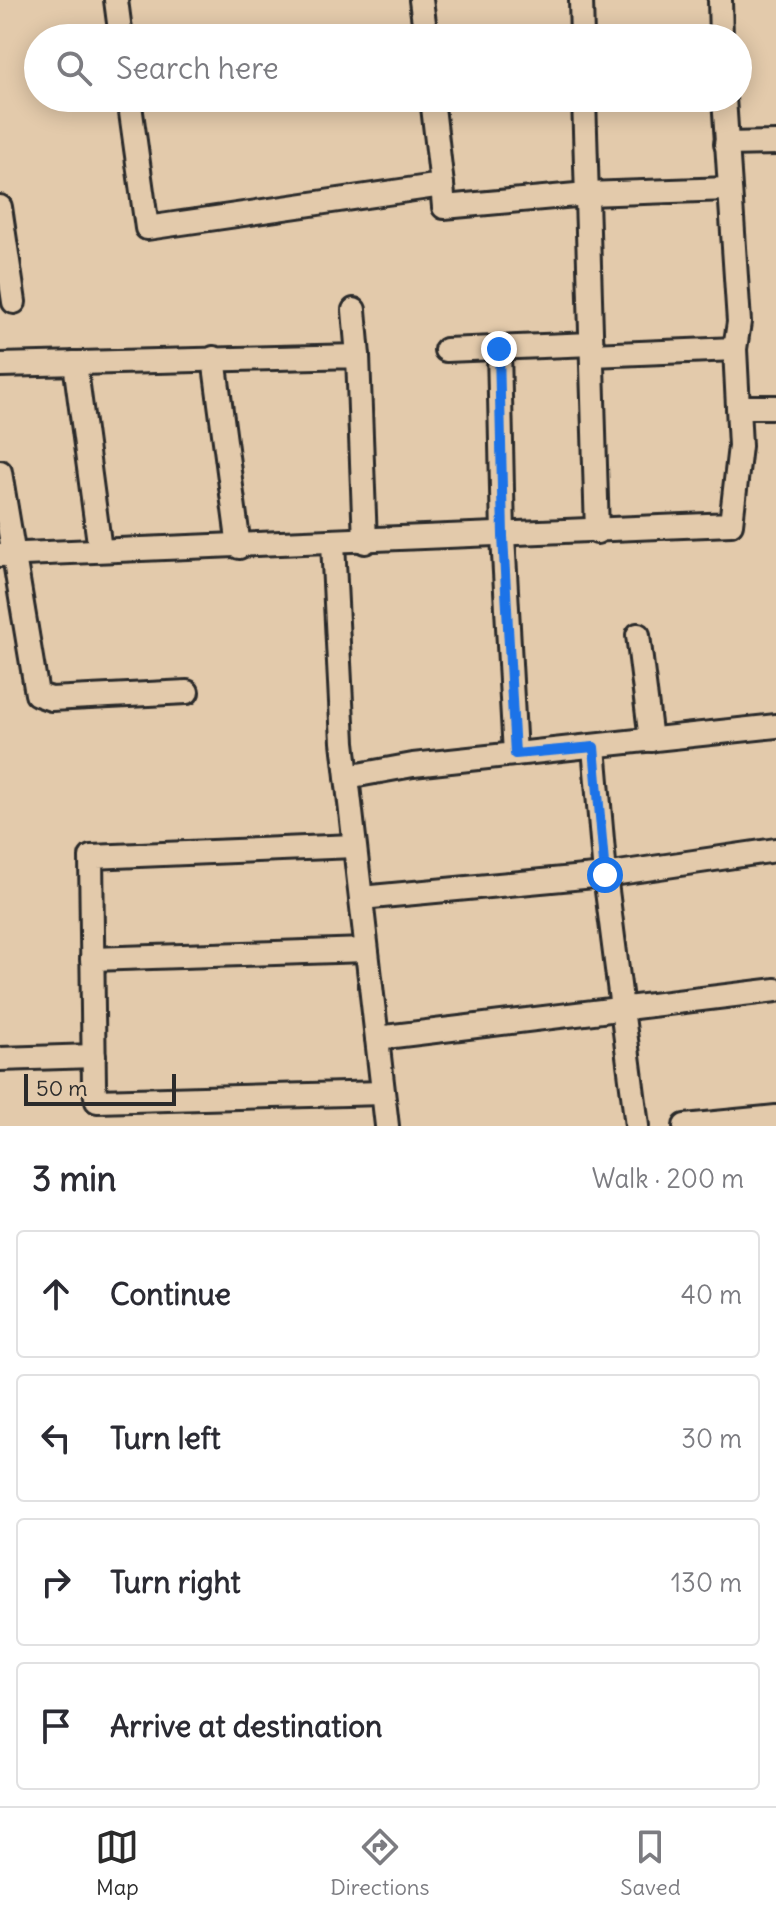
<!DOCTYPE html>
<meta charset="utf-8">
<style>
:root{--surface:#fff;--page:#f7f7f7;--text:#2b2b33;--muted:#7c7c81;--line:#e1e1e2;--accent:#2b2b2b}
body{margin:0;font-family:Delius,sans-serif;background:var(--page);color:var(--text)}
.scale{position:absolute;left:24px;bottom:20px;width:152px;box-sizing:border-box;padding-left:8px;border:4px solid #2b2b2b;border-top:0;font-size:22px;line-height:28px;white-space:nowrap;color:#2b2b2b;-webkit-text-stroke:6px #e3caab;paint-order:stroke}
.stop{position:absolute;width:24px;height:24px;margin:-18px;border:6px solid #1a73e8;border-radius:50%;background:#fff}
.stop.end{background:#1a73e8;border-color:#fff;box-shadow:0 2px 8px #0008}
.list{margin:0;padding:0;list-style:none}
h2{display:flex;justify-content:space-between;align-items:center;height:104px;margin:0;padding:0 32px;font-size:34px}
h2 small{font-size:26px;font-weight:400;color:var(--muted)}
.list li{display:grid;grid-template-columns:52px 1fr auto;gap:24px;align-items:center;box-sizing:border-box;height:128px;margin:0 16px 16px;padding:0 16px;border:2px solid var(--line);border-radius:8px}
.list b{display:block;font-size:30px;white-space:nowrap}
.list em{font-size:26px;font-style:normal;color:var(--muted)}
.icon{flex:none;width:44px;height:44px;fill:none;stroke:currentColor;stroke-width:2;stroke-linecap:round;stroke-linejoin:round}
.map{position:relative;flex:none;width:776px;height:1126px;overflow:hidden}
.search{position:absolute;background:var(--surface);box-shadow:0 4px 20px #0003;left:24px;right:24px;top:24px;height:88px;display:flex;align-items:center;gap:20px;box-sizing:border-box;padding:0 28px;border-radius:44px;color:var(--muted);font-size:30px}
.sheet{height:680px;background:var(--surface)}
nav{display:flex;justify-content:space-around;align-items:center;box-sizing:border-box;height:112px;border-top:2px solid var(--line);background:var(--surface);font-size:22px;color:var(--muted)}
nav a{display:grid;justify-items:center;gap:4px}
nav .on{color:var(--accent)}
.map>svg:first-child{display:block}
</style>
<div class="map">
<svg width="776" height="1126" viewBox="0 0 776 1126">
<rect width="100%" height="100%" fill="#e3caab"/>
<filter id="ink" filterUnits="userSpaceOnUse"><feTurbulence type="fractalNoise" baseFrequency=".0125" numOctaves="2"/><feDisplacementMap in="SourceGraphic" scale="16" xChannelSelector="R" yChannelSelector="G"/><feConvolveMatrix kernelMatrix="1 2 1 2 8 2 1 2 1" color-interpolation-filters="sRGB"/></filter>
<g filter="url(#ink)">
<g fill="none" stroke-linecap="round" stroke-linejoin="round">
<!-- minor casing -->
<g stroke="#2b2b2b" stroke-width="28">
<g id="minor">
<path d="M116,0l5,38"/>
<path d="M421,0l5,38"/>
<path d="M581,0l1,38"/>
<path d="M720,0l1,38"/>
<path d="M129,98l18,130 295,-43 -10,-87"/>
<path d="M584,98l13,434"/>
<path d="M726,144l50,-1"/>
<path d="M442,185l2,22 143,-13 141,-5"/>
<path d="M0,207l14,95"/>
<path d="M354,310l4,46"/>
<path d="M499,349l4,187 12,218"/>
<path d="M446,350l146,-6"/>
<path d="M592,355l143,-6"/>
<path d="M214,358l25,189"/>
<path d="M75,363l25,187"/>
<path d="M0,365l358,-9 7,186"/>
<path d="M738,407h38"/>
<path d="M0,472l37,222 14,5 136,-7"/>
<path d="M333,543l10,199 44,384"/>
<path d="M0,555l731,-31 9,-78 -5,-97 4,-27 -15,-224"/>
<path d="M638,635l13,105"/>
<path d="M594,747l11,128 32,251"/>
<path d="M347,777l66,-12 363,-39"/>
<path d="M354,846l-263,11 3,229 3,15 286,-8"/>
<path d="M361,898l244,-23 171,-25"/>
<path d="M92,959l274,-9"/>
<path d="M377,1038l399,-48"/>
<path d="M0,1059l94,-3"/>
<path d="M685,1126l91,-9"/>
</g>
</g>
<!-- minor -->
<use href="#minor" stroke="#e3caab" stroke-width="22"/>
</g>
</g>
<g fill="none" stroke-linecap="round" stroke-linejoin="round" filter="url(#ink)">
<!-- route -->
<path stroke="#1a73e8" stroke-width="10" d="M499,349l4,187 12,218 79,-7 11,128"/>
</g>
</svg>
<div class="scale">50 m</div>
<div class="stop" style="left:605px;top:875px"></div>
<div class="stop end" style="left:499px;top:349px"></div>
<div class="search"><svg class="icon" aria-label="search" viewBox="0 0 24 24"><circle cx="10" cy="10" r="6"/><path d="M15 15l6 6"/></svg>Search here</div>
</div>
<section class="sheet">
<h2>3 min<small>Walk · 200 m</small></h2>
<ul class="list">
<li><svg class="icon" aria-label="ahead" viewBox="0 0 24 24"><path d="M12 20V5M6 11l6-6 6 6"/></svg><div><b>Continue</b></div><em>40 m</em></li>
<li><svg class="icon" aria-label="left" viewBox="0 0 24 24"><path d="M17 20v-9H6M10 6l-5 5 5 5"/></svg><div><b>Turn left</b></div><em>30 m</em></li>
<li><svg class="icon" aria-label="right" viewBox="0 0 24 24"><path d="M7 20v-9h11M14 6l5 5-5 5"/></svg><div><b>Turn right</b></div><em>130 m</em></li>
<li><svg class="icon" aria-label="arrive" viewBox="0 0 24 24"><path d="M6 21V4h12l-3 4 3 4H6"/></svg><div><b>Arrive at destination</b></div></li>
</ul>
</section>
<nav>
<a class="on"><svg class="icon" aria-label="map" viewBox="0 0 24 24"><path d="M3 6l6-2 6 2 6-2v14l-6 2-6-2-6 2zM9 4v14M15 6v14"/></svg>Map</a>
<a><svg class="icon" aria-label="directions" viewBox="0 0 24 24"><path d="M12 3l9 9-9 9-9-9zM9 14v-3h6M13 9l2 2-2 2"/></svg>Directions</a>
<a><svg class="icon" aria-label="saved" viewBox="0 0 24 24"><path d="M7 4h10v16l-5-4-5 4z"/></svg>Saved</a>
</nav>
